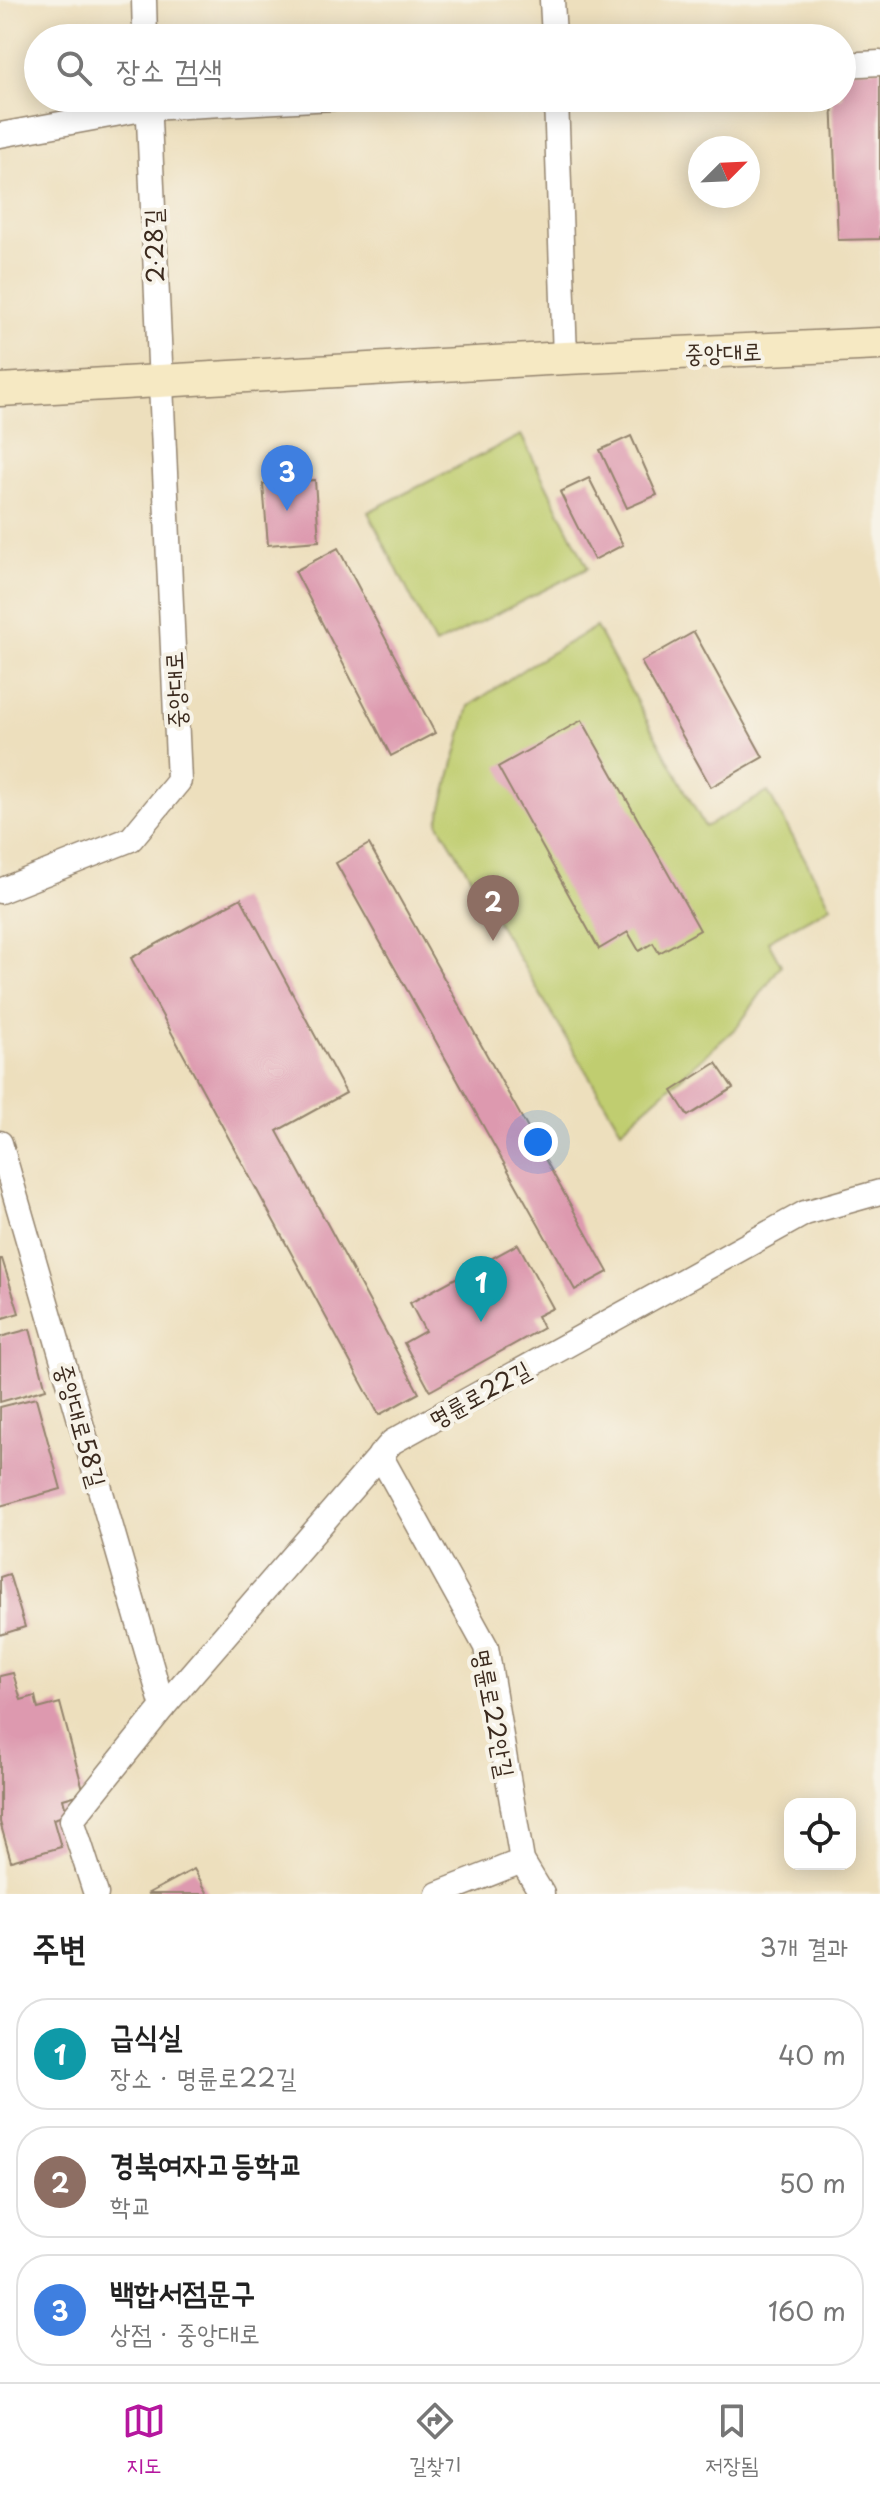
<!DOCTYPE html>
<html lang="ko">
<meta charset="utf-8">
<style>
:root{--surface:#fff;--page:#f2f2f2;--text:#222;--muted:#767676;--line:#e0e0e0;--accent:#b5179e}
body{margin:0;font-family:"Playpen Sans","Poor Story",sans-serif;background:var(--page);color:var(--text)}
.controls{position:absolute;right:24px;bottom:24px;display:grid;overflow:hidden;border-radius:16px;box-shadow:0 4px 20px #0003}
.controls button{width:72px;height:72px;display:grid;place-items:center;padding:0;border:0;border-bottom:2px solid var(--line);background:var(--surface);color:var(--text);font:40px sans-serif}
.compass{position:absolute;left:688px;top:136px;width:72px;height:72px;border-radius:50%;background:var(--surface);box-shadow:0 4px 20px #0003;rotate:66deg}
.you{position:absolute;left:538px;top:1142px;width:28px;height:28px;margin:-20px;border:6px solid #fff;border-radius:50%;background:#1a73e8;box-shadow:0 0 0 12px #1a73e833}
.badge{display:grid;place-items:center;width:52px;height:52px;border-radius:50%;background:var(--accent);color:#fff;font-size:26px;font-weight:700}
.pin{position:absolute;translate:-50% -66px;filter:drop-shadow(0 2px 4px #0008)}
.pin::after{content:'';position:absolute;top:42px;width:28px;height:24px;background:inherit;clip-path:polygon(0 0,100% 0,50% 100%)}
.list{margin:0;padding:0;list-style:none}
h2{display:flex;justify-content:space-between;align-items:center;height:104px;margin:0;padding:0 32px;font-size:34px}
h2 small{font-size:26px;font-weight:400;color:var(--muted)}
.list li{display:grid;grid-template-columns:52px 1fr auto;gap:24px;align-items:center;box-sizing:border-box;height:112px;margin:0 16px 16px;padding:0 16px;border:2px solid var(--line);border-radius:32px}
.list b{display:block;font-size:30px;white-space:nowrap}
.list p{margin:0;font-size:26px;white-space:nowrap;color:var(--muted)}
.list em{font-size:26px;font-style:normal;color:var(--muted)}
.icon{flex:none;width:44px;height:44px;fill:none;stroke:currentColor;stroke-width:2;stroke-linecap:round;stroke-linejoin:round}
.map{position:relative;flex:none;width:880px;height:1894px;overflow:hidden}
.search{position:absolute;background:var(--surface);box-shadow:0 4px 20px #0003;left:24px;right:24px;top:24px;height:88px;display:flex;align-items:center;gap:20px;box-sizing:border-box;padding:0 28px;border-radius:44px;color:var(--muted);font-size:30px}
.sheet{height:488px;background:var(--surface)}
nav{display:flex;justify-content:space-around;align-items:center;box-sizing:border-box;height:112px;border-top:2px solid var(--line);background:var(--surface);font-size:22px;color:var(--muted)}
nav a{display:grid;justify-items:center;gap:4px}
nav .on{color:var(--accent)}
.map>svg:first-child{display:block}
</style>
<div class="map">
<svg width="880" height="1894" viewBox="0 0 880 1894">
<rect width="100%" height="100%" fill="#f7f3e8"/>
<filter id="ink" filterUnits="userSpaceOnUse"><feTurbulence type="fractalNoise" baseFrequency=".0125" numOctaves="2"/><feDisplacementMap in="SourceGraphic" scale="16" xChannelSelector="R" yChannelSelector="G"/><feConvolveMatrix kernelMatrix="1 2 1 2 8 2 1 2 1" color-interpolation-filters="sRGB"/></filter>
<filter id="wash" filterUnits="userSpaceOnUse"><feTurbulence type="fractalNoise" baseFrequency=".006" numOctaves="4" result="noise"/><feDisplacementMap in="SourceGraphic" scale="32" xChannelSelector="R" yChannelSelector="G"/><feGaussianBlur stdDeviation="1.8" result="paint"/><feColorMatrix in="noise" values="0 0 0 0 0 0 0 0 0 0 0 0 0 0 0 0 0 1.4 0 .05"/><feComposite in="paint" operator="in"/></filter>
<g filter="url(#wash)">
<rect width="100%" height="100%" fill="#eddfbd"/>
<!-- green -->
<g fill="#c0cd6f" stroke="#7e7c46" stroke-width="2">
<path d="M521,435l67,133 -153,77 -67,-133z"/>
<path d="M596,627l109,200 63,-35 63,114 -63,35 13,24 -43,61 -117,104 -183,-308 31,-116 61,-41z"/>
</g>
<g id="blocks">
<!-- building -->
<g fill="#dd99af">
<path d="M880,69v170l-42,1 -6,-142h10v-28z"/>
<path d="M631,436l26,59 -30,13 -27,-58z"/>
<path d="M589,478l34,67 -29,15 -34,-68z"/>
<path d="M315,480l4,61 -51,4 -5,-61z"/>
<path d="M338,548l97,185 -44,23 -96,-185z"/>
<path d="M694,632l69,125 -52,30 -70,-125z"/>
<path d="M582,720l118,210 -41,23 -6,-10 -14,8 -11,-19 -29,17 -101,-182z"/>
<path d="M369,844l239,428 -33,18 -239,-427z"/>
<path d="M241,898l105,195 -69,38 142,262 -40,22 -248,-457z"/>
<path d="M716,1063l17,25 -45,28 -16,-25z"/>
<path d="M518,1244l35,64 -16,8 6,12 -113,63 -26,-48 21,-12 -15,-28z"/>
<path d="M0,1259h2l17,54 -19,6z"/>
<path d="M30,1329l16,60 -46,13v-65z"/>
<path d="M36,1398l25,91 -61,17v-99z"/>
<path d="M9,1574l16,53 -25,8v-58z"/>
<path d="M13,1673l8,27 14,-4 3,13 22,-6 24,90 -21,6 4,16 -14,4 8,28 -50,14 -11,-39v-146z"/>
<path d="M194,1869l14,25h-61z"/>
</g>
</g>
</g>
<g filter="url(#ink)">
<use href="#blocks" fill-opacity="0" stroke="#94846e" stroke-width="2"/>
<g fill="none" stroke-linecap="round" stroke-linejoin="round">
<!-- street casing -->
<g stroke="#94846e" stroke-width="27">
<g id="street">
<path d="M144,0l1,38"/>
<path d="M552,0l2,38"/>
<path d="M842,65l38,-2"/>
<path d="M556,98l9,260"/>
<path d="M0,135l148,-27 185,-10"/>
<path d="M0,891l131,-52 48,-58 -31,-683"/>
<path d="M0,1143l163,564"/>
<path d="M380,1455l106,192 36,214 20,33"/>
<path d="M96,1894l-24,-74 91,-113 229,-265 413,-229 75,-21"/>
<path d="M438,1894l84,-33"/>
</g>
</g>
<!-- secondary casing -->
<g stroke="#94846e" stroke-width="35">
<path id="secondary" d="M0,390l565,-32 315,-14"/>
</g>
<!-- street -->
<use href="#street" stroke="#fff" stroke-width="24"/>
<!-- secondary -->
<use href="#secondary" stroke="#f6e9c3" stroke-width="32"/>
</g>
</g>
<g text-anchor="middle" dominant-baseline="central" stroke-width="8" stroke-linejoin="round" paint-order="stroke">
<!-- street labels -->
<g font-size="24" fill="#3b2a1e" stroke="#f7f3e8">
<text transform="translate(153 246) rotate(-92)">2·28길</text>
<text transform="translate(723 351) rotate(-2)">중앙대로</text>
<text transform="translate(174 690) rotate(-93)">중앙대로</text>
<text transform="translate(479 1393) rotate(-29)">명륜로22길</text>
<text transform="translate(82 1425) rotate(74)">중앙대로58길</text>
<text transform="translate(495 1713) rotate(79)">명륜로22안길</text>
</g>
</g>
</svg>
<div class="controls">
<button><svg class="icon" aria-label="locate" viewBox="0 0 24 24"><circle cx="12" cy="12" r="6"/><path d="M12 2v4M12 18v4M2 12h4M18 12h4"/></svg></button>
</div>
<svg class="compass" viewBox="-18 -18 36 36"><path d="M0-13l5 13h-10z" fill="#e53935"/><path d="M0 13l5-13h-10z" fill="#767676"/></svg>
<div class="you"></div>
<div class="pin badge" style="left:481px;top:1322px;background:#0f9aa8">1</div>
<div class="pin badge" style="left:493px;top:941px;background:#8d6e63">2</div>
<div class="pin badge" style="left:287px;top:511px;background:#3f7fe0">3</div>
<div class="search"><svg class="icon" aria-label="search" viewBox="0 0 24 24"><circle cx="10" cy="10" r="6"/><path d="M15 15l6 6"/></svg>장소 검색</div>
</div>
<section class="sheet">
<h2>주변<small>3개 결과</small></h2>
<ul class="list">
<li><span class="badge" style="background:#0f9aa8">1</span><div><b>급식실</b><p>장소 · 명륜로22길</p></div><em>40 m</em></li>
<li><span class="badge" style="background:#8d6e63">2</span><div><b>경북여자고등학교</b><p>학교</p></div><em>50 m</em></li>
<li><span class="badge" style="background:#3f7fe0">3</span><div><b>백합서점문구</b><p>상점 · 중앙대로</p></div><em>160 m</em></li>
</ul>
</section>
<nav>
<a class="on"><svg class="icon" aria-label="map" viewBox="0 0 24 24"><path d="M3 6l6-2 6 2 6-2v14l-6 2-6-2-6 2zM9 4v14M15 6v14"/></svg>지도</a>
<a><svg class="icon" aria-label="directions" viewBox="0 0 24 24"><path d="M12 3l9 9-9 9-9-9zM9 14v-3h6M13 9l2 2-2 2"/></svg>길찾기</a>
<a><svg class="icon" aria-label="saved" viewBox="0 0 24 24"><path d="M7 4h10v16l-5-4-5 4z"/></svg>저장됨</a>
</nav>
